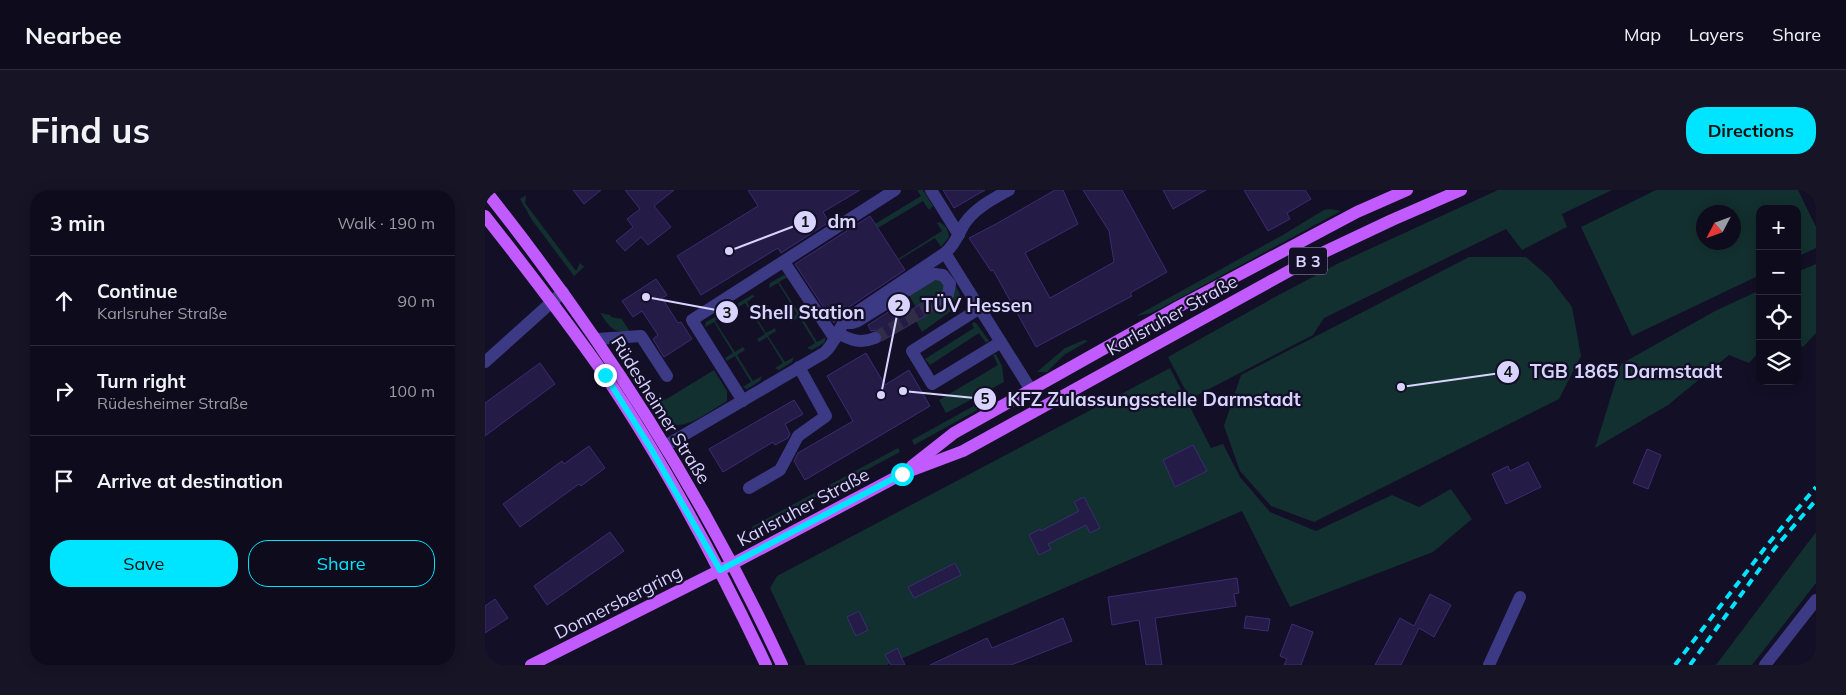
<!DOCTYPE html>
<meta charset="utf-8">
<style>
:root{--surface:#0e0b1c;--page:#171425;--text:#f1f3f6;--muted:#9b9ba3;--line:#2e2b3b;--accent:#00e5ff}
body{margin:0;font-family:Mulish,sans-serif;background:var(--page);color:var(--text)}
.controls{position:absolute;right:15px;top:15px;display:grid;overflow:hidden;border-radius:10px;box-shadow:0 2px 12px #0003}
.controls button{width:45px;height:45px;display:grid;place-items:center;padding:0;border:0;border-bottom:1px solid var(--line);background:var(--surface);color:var(--text);font:25px sans-serif}
.compass{position:absolute;left:1211px;top:15px;width:45px;height:45px;border-radius:50%;background:var(--surface);box-shadow:0 2px 12px #0003;rotate:229deg}
.stop{position:absolute;width:15px;height:15px;margin:-11px;border:4px solid #00e5ff;border-radius:50%;background:#fff}
.stop.end{background:#00e5ff;border-color:#fff;box-shadow:0 1px 5px #0008}
.list{margin:0;padding:0;list-style:none}
h2{display:flex;justify-content:space-between;align-items:center;height:65px;margin:0;padding:0 20px;font-size:21px}
h2 small{font-size:16px;font-weight:400;color:var(--muted)}
.list li{display:grid;grid-template-columns:32px 1fr auto;gap:15px;align-items:center;box-sizing:border-box;height:90px;padding:0 20px;border-top:1px solid var(--line)}
.list b{display:block;font-size:19px;white-space:nowrap}
.list p{margin:0;font-size:16px;white-space:nowrap;color:var(--muted)}
.list em{font-size:16px;font-style:normal;color:var(--muted)}
.actions{display:flex;gap:10px;padding:15px 20px}
.actions a{flex:1;padding:11px 0;border:1px solid var(--accent);border-radius:20px;text-align:center;font-size:18px;color:var(--accent)}
.actions .main{background:var(--accent);color:#111}
.icon{flex:none;width:28px;height:28px;fill:none;stroke:currentColor;stroke-width:2;stroke-linecap:round;stroke-linejoin:round}
.map{position:relative;flex:none;width:1331px;height:475px;overflow:hidden;border-radius:20px}
header{display:flex;align-items:center;gap:30px;box-sizing:border-box;height:70px;padding:0 25px;background:var(--surface);border-bottom:1px solid var(--line)}
header strong{font-size:24px}
nav{display:flex;gap:28px;margin-inline-start:auto;font-size:18px}
.intro{display:flex;align-items:center;justify-content:space-between;box-sizing:border-box;height:120px;padding:0 30px}
h1{margin:0;font-size:35px}
.button{padding:12px 22px;border-radius:20px;background:var(--accent);color:#111;font-size:18px;font-weight:700}
main{display:flex;gap:30px;padding:0 30px}
aside{flex:1;background:var(--surface);border-radius:20px;box-shadow:0 2px 12px #0003}
.map>svg:first-child{display:block}
</style>
<header>
<strong>Nearbee</strong>
<nav><a>Map</a><a>Layers</a><a>Share</a></nav>
</header>
<div class="intro"><h1>Find us</h1><a class="button">Directions</a></div>
<main>
<aside>
<h2>3 min<small>Walk · 190 m</small></h2>
<ul class="list">
<li><svg class="icon" aria-label="ahead" viewBox="0 0 24 24"><path d="M12 20V5M6 11l6-6 6 6"/></svg><div><b>Continue</b><p>Karlsruher Straße</p></div><em>90 m</em></li>
<li><svg class="icon" aria-label="right" viewBox="0 0 24 24"><path d="M7 20v-9h11M14 6l5 5-5 5"/></svg><div><b>Turn right</b><p>Rüdesheimer Straße</p></div><em>100 m</em></li>
<li><svg class="icon" aria-label="arrive" viewBox="0 0 24 24"><path d="M6 21V4h12l-3 4 3 4H6"/></svg><div><b>Arrive at destination</b></div></li>
</ul>
<div class="actions"><a class="main">Save</a><a>Share</a></div>
</aside>
<div class="map">
<svg width="1331" height="475" viewBox="0 0 1331 475">
<rect width="100%" height="100%" fill="#130f26"/>
<!-- green -->
<g fill="#12302f" fill-rule="evenodd">
<path d="M432,0h6l10,16 -4,4 -6,-9 -45,27 -3,-4 46,-28z"/>
<path d="M1013,0h114l-50,24 5,13 -45,23 -16,-21 -182,89 -11,17 -123,64 -22,-42 107,-60 64,-34z"/>
<path d="M1171,0h142l18,37v21l-19,9v-48h-37v66l-128,61 -51,-109zM1218,22h30v30h-30z"/>
<path d="M41,5l-1,8 51,68 4,-8 4,4 -10,9 -42,-56 -12,-21z"/>
<path d="M845,19l11,2 -178,96 -12,6 -15,3 145,-80 43,-26z"/>
<path d="M454,32c7,3 9,8 10,15l-8,10 -6,-9 -36,22 -1,-1 44,-28 -5,-8z"/>
<path d="M984,67h57l23,20 23,30 9,49 -22,43 -245,123 -43,-16 -31,-35 -16,-45 17,-51z"/>
<path d="M1331,74v69l-13,14 -6,-3v-72z"/>
<path d="M299,85l4,2 -9,5 20,31 8,-5 2,3 -8,5 16,26 9,-5 -2,6 -12,7 -5,-2 8,-5 -16,-26 -8,5 -2,-3 8,-5 -19,-31 -9,5 1,-5z"/>
<path d="M455,88l6,9 -4,5 -26,15 -8,-13z"/>
<path d="M470,96c6,7 7,13 3,20l-36,26 -6,-11c14,-8 37,-16 39,-35z"/>
<path d="M1275,100v61l-11,12 -20,-8 -61,50 -73,43 26,-84 94,-53z"/>
<path d="M267,105l3,1 -8,6 19,31 9,-5 1,3 -8,5 17,26 9,-5 -2,5 -13,8 -4,-2 8,-5 -16,-26 -8,5 -2,-3 8,-5 -20,-31 -8,5 1,-5z"/>
<path d="M115,123l10,2 1,2 11,2 8,13c-19,0 -20,-5 -30,-19z"/>
<path d="M235,124l4,2 -9,5 20,31 8,-5 2,3 -8,5 16,26 9,-5 -2,5 -13,8 -4,-2 8,-5 -16,-26 -8,5 -2,-3 8,-5 -19,-31 -9,5 1,-5z"/>
<path d="M489,132l2,1 13,18 -3,2 -7,-10 -49,32 -5,-6 49,-31 -2,-4z"/>
<path d="M599,150l4,1 -24,14 -17,17h-10l28,-24z"/>
<path d="M511,164l6,12 2,16 -58,31 -7,-13 59,-35 -5,-10z"/>
<path d="M685,178l41,80 12,-4 17,33 30,35 46,19 76,-36 27,12 32,-18 21,30 -39,33 -143,55 -48,-96 -355,154h-81l-36,-77 7,-12z"/>
<path d="M229,180l13,21v10c-12,7 -41,29 -54,23l-15,-23 1,-8 6,7z"/>
<path d="M514,202l-18,16 -67,37 -2,-5z"/>
<path d="M413,258l2,4 -148,79v-4l3,-2z"/>
<path d="M1331,342v51l-64,82h-36z"/>
</g>
<!-- building -->
<g fill="#241b47" stroke="#3b2d73">
<path d="M88,0h28l-17,14z"/>
<path d="M140,0h49l-20,16 17,21 -23,18 -7,-8 -16,14 -9,-10 17,-14 -6,-8 13,-10z"/>
<path d="M263,0h112l-37,22 6,10 -48,31 -3,-5 -77,47 -24,-39 81,-50z"/>
<path d="M458,0h42l-31,18z"/>
<path d="M570,0h8l15,34 -53,29 25,45 64,-36 -5,-31 -26,-41h39l45,82 -37,21 2,3 -96,51 -43,-77 -2,1 -22,-33 27,-14z"/>
<path d="M678,0h43l-33,19z"/>
<path d="M759,0h61l6,9 -24,14 3,6 -22,12z"/>
<path d="M385,26l35,54 -62,41 -9,12 -39,-59z"/>
<path d="M171,89l11,16 -5,3 16,25 3,-1 11,17 -28,18 -11,-18 5,-4 -16,-24 -9,6 -11,-16z"/>
<path d="M449,106l-1,6 6,6 -57,33 1,-5 -2,-4 -5,-2 -5,1 -3,-6 28,-18 5,9z"/>
<path d="M381,163l19,32 24,-15 21,36 -125,74 -11,-19 4,-8 55,-32 -26,-45z"/>
<path d="M55,173l15,21 -70,52v-33z"/>
<path d="M309,210l9,14 -18,10 5,10 -2,4 -13,7 -2,-3 -50,30 -14,-23z"/>
<path d="M708,255l14,26 -32,16 -12,-27z"/>
<path d="M104,256l16,22 -24,18 -2,-2 -59,43 -17,-23 59,-43 2,3z"/>
<path d="M1162,259l14,6 -13,34 -15,-6z"/>
<path d="M1043,272l13,25 -35,17 -14,-30 16,-8 2,5z"/>
<path d="M599,307l16,31 -10,5 -4,-8 -38,19 3,5 -12,6 -10,-20 11,-6 1,2 38,-20 -5,-9z"/>
<path d="M125,342l14,19 -77,54 -13,-19z"/>
<path d="M470,373l6,12 -47,23 -6,-11z"/>
<path d="M752,388l2,15 -5,1 2,12 -81,12 7,47h-16l-7,-45 -27,5 -4,-28z"/>
<path d="M945,404l21,11 -17,32 -15,-9 -18,37h-26l25,-47 14,8z"/>
<path d="M10,409l13,19 -23,15v-27z"/>
<path d="M374,421l9,19 -12,6 -9,-19z"/>
<path d="M761,426l24,3 -2,12 -24,-3z"/>
<path d="M578,428l9,23 -61,24h-81l57,-27 5,10z"/>
<path d="M807,434l21,8 -12,33h-17l3,-6 -7,-3z"/>
<path d="M412,458l8,17h-14l-6,-10z"/>
</g>
<g fill="none" stroke-linecap="round" stroke-linejoin="round">
<!-- minor-tunnel -->
<path stroke="#312d47" stroke-width="12" stroke-dasharray="12 6" stroke-linecap="butt" d="M390,148l66,-38"/>
<!-- minor -->
<g stroke="#3d3a85" stroke-width="12">
<path d="M446,0l28,45"/>
<path d="M460,63l86,137"/>
<path d="M299,72l51,77"/>
<path d="M495,118l-68,43 20,33 69,-42"/>
<path d="M358,133h9l6,-2 76,-47 9,1 7,9 -2,10 -7,6"/>
<path d="M352,143c14,7 23,11 38,5"/>
<path d="M112,149l44,-3 26,40"/>
<path d="M0,172l78,-70"/>
<path d="M258,211l-51,-81 203,-130"/>
<path d="M180,256l159,-93c12,-10 13,-25 24,-35l97,-65c10,-8 13,-19 20,-30 10,-15 28,-24 44,-33"/>
<path d="M264,298l31,-18 18,-34 28,-20 -27,-49"/>
<path d="M1004,475l31,-68"/>
<path d="M1280,475l51,-65"/>
</g>
<!-- major -->
<g stroke="#c25bff" stroke-width="12">
<path d="M0,0c118,149 217,302 297,475"/>
<path d="M0,26c41,52 81,104 119,158 62,91 115,192 162,291"/>
<path d="M427,276l42,-33 224,-126 179,-95 50,-22"/>
<path d="M46,475l201,-101 170,-90 61,-23 355,-196 74,-35 69,-30"/>
</g>
<!-- rail -->
<g stroke="#00e5ff" stroke-width="4" stroke-dasharray="8 6" stroke-linecap="butt">
<path d="M1190,475l93,-121 48,-57"/>
<path d="M1205,475l85,-117 41,-48"/>
</g>
</g>
<g fill="none" stroke-linecap="round" stroke-linejoin="round">
<!-- route -->
<path stroke="#00e5ff" stroke-width="6" d="M120,185l45,72 70,123 182,-96"/>
</g>
<g text-anchor="middle" dominant-baseline="central" stroke-width="4.5" stroke-linejoin="round" paint-order="stroke">
<!-- shield labels -->
<rect fill="#130f26" stroke="#9e99be" stroke-width="1" x="804" y="57.5" width="38" height="27" rx="4"/>
<g font-size="16" font-weight="bold" fill="#d9d4ff">
<text x="823" y="71">B 3</text>
</g>
<!-- street labels -->
<g font-size="18" fill="#d9d4ff" stroke="#130f26">
<text transform="translate(687 125) rotate(-29)">Karlsruher Straße</text>
<text transform="translate(176 220) rotate(58)">Rüdesheimer Straße</text>
<text transform="translate(318 317) rotate(-28)">Karlsruher Straße</text>
<text transform="translate(133 412) rotate(-27)">Donnersbergring</text>
</g>
</g>
<!-- callouts -->
<path fill="none" stroke="#d9d4ff" stroke-width="2" d="M244 61L320 32M396 205L414 115M161 107L242 122M916 197L1023 182M418 201L500 209"/>
<g fill="#d9d4ff" stroke="#130f26" stroke-width="2">
<circle cx="244" cy="61" r="5"/>
<circle cx="396" cy="205" r="5"/>
<circle cx="161" cy="107" r="5"/>
<circle cx="916" cy="197" r="5"/>
<circle cx="418" cy="201" r="5"/>
<circle cx="320" cy="32" r="12"/>
<circle cx="414" cy="115" r="12"/>
<circle cx="242" cy="122" r="12"/>
<circle cx="1023" cy="182" r="12"/>
<circle cx="500" cy="209" r="12"/>
</g>
<g font-size="15" text-anchor="middle" font-weight="bold" fill="#111">
<text x="320" y="37">1</text>
<text x="414" y="121">2</text>
<text x="242" y="128">3</text>
<text x="1023" y="187">4</text>
<text x="500" y="214">5</text>
</g>
<g font-size="19" text-anchor="middle" font-weight="bold" fill="#d9d4ff" stroke="#130f26" stroke-width="4.5" stroke-linejoin="round" paint-order="stroke">
<text x="357" y="38">dm</text>
<text x="492" y="122">TÜV Hessen</text>
<text x="322" y="129">Shell Station</text>
<text x="1141" y="188">TGB 1865 Darmstadt</text>
<text x="669" y="216">KFZ Zulassungsstelle Darmstadt</text>
</g>
</svg>
<div class="controls">
<button>+</button>
<button>−</button>
<button><svg class="icon" aria-label="locate" viewBox="0 0 24 24"><circle cx="12" cy="12" r="6"/><path d="M12 2v4M12 18v4M2 12h4M18 12h4"/></svg></button>
<button><svg class="icon" aria-label="layers" viewBox="0 0 24 24"><path d="M12 4l9 5-9 5-9-5zM3 14l9 5 9-5"/></svg></button>
</div>
<svg class="compass" viewBox="-18 -18 36 36"><path d="M0-13l5 13h-10z" fill="#e53935"/><path d="M0 13l5-13h-10z" fill="#9b9ba3"/></svg>
<div class="stop" style="left:417px;top:284px"></div>
<div class="stop end" style="left:120px;top:185px"></div>
</div>
</main>
